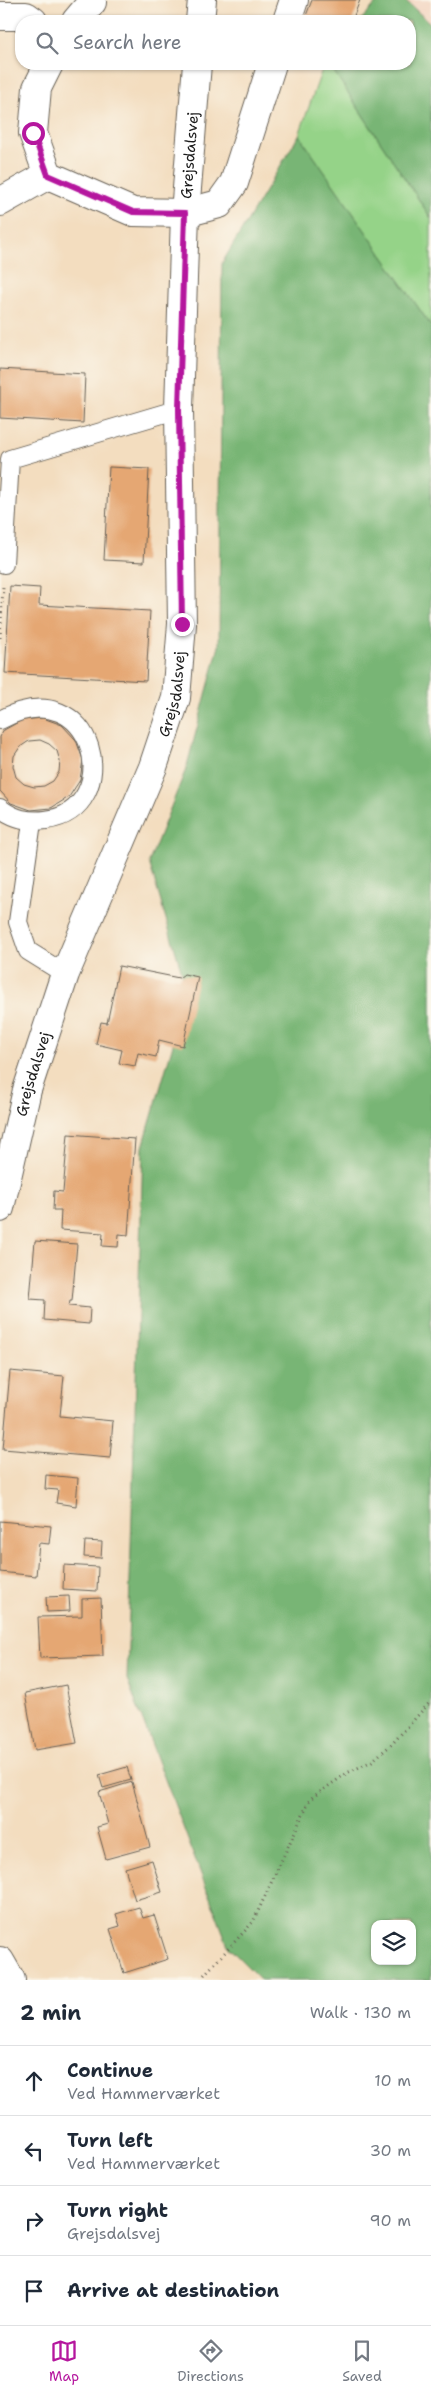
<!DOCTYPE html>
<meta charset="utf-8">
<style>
:root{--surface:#fff;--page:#f2f2f3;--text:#1f2937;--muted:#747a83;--line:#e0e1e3;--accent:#b5179e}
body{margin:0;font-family:"Shantell Sans",sans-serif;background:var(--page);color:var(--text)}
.controls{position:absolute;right:15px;bottom:15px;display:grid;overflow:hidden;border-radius:10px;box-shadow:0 1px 4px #0004}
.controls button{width:45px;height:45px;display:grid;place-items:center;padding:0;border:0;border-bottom:1px solid var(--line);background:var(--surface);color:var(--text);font:25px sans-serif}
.stop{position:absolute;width:15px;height:15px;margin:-11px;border:4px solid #b5179e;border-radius:50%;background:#fff}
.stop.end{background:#b5179e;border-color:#fff;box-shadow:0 1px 5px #0008}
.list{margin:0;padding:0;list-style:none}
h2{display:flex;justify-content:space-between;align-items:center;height:65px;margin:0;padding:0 20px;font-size:21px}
h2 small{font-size:16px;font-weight:400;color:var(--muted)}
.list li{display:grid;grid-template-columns:32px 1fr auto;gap:15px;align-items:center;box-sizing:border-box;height:70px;padding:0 20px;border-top:1px solid var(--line)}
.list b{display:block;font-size:19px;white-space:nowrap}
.list p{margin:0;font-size:16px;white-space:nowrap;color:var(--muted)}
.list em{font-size:16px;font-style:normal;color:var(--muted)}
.icon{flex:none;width:28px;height:28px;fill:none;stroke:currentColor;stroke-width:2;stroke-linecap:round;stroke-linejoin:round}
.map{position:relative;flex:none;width:431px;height:1980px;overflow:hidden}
.search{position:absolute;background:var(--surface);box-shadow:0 1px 4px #0004;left:15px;right:15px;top:15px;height:55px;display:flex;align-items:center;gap:12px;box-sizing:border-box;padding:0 18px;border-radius:20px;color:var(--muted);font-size:19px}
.sheet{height:345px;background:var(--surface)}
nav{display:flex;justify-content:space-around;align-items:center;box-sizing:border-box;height:70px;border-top:1px solid var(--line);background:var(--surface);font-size:14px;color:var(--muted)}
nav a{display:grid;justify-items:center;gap:2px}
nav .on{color:var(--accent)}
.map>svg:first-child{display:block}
</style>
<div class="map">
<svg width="431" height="1980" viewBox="0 0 431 1980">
<rect width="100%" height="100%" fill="#fbf7ec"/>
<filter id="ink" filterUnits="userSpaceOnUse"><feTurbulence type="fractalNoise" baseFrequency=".02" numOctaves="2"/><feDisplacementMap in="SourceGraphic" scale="10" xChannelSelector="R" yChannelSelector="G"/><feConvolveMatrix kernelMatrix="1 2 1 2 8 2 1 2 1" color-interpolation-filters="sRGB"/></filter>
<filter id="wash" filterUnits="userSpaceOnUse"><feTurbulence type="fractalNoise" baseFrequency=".0096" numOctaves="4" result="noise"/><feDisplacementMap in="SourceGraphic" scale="20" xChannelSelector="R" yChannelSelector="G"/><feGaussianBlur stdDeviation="1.12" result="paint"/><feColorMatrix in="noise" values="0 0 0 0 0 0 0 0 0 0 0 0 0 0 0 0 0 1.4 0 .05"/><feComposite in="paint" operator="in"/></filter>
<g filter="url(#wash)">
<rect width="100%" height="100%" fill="#f3ddbf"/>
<!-- built -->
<path fill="#f3d4bf" d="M405,0h26v24z"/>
<!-- green -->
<path fill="#95d388" stroke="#587852" d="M324,64h5l102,154v108l-132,-191z"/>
<!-- forest -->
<g fill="#78b574" stroke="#4a6848" fill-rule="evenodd">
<path d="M379,0h26l26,24v194l-102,-154h81v-43h-50z"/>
<path d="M299,135l132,191v1654h-170l-32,-32 -102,-269 16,-532 45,-154 -39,-131 37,-93 33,-123 3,-383zM375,1924h37v37h-37z"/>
</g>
<g id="blocks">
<!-- building -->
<g fill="#e5a773" fill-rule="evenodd">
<path d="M312,0h48l-8,21h-48z"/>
<path d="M0,369l85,5 -2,49 -83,-5z"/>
<path d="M109,467l40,2 -5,93 -40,-2z"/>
<path d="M10,586l30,2 -1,17 111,6 -4,70 -141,-8z"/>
<path d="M43,718l19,7 14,15 7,20 -3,20 -11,17 -18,11 -20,2 -20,-7 -11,-12v-54l4,-7 18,-10zM40,740l9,4 8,7 3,10 -1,11 -6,9 -9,5 -10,1 -10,-3 -8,-7 -3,-11 1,-10 6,-9 9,-6z"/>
<path d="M119,966l60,12 5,-4 14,3 -15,69 -24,-6 -3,17 -18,-4 -3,13 -16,-3 3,-13 -26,-6 5,-22 6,1z"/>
<path d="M68,1134l67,5 -7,96 -9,-1 -1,13 -16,-1 1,-13 -43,-3 1,-20h-8l1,-19 9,1z"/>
<path d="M35,1241l42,3 -5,57h-2l-1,5 21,2 -1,16 -45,-4 1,-20 -15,-1z"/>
<path d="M10,1371l54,5 -4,40 53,5 -3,37 -107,-9z"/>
<path d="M46,1475l32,3 -2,28 -20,-3 2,-13 -13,-1z"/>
<path d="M0,1521l51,5 -2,18 -10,-1 -3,33 -36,-4z"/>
<path d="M85,1541l17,1 -1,16 -17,-1z"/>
<path d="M64,1565l34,2 -1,24 -34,-2z"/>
<path d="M69,1596l1,15 -23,1 -1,-15z"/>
<path d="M101,1598l2,58 -63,2 -2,-41 44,-1v-17z"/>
<path d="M66,1685l11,58 -42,7 -10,-57z"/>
<path d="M127,1767l4,13 -28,8 -4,-13z"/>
<path d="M132,1782l18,65 -44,12 -9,-32 11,-3 -9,-32z"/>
<path d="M152,1860l10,32 -27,8 -10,-32z"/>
<path d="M139,1907l4,11 11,-3 14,44 -44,14 -14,-44 10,-3 -4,-12z"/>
</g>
</g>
</g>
<g filter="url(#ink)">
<use href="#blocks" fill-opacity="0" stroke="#676055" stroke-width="1"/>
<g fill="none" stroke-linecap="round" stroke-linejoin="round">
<!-- service casing -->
<g stroke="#676055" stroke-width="20">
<g id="service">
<path d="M4,564l6,-105 169,-50"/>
<path d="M0,720c97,-52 126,90 46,100 -18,2 -32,-1 -46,-12"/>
<path d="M32,822l-14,100 10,29 37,23"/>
</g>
</g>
<!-- minor casing -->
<g stroke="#676055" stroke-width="30">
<g id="minor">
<path d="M0,16h26l7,5"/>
<path d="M76,21l16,-19"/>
<path d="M287,21l7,-21"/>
<path d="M49,64l-12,24 -4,45 15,42 85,37 52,1 34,-9 15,-21 38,-119"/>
<path d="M0,202l48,-27"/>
</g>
</g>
<!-- tertiary casing -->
<g stroke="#676055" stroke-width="30">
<g id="tertiary">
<path d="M200,21l2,-21"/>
<path id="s1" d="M0,1208l27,-118 38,-116 88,-207 23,-69 6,-74 -3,-215 6,-196 12,-149"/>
<path d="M0,1961l11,19"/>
</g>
</g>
<!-- path -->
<g stroke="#676055" stroke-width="3" stroke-dasharray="1 4" stroke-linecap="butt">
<path d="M0,638l3,-51"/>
<path d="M204,1975l49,-53 57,-123 37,-26 25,-12 20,-17 39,-43"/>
</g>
<!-- service -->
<use href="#service" stroke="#fff" stroke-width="18"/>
<!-- minor -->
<use href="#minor" stroke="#fff" stroke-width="28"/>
<!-- tertiary -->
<use href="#tertiary" stroke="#fff" stroke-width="28"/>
</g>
</g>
<g fill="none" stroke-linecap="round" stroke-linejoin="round" filter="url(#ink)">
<!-- route -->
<path stroke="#b5179e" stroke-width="6" d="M33,133l15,42 85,37 52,1 -6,196 3,215"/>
</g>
<g text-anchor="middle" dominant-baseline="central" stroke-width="5" stroke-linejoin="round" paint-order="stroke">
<!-- street labels -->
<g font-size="15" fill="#1c1c1c" stroke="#fbf7ec">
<text stroke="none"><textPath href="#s1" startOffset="1084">Grejsdalsvej</textPath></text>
<text stroke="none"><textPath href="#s1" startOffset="544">Grejsdalsvej</textPath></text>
<text stroke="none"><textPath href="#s1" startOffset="138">Grejsdalsvej</textPath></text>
</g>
</g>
</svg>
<div class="controls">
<button><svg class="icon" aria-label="layers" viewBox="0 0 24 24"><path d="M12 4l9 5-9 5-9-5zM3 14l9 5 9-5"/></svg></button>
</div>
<div class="stop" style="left:33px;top:133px"></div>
<div class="stop end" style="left:182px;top:624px"></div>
<div class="search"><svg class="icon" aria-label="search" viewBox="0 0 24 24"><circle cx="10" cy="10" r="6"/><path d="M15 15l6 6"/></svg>Search here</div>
</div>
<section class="sheet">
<h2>2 min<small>Walk · 130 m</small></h2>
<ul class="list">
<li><svg class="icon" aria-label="ahead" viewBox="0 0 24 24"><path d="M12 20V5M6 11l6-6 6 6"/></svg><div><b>Continue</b><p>Ved Hammerværket</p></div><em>10 m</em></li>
<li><svg class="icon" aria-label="left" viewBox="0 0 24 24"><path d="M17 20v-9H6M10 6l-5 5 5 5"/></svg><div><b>Turn left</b><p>Ved Hammerværket</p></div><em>30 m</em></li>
<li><svg class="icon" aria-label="right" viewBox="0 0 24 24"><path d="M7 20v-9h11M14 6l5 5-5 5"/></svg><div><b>Turn right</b><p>Grejsdalsvej</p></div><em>90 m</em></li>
<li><svg class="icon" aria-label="arrive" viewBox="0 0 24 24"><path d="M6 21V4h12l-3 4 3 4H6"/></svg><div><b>Arrive at destination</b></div></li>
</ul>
</section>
<nav>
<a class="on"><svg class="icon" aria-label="map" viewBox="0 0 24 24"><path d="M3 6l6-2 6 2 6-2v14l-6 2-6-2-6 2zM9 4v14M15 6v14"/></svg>Map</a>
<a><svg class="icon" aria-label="directions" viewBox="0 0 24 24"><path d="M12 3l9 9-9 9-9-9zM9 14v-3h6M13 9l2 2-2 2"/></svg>Directions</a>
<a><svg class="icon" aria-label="saved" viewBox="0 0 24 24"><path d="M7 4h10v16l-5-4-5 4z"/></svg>Saved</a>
</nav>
